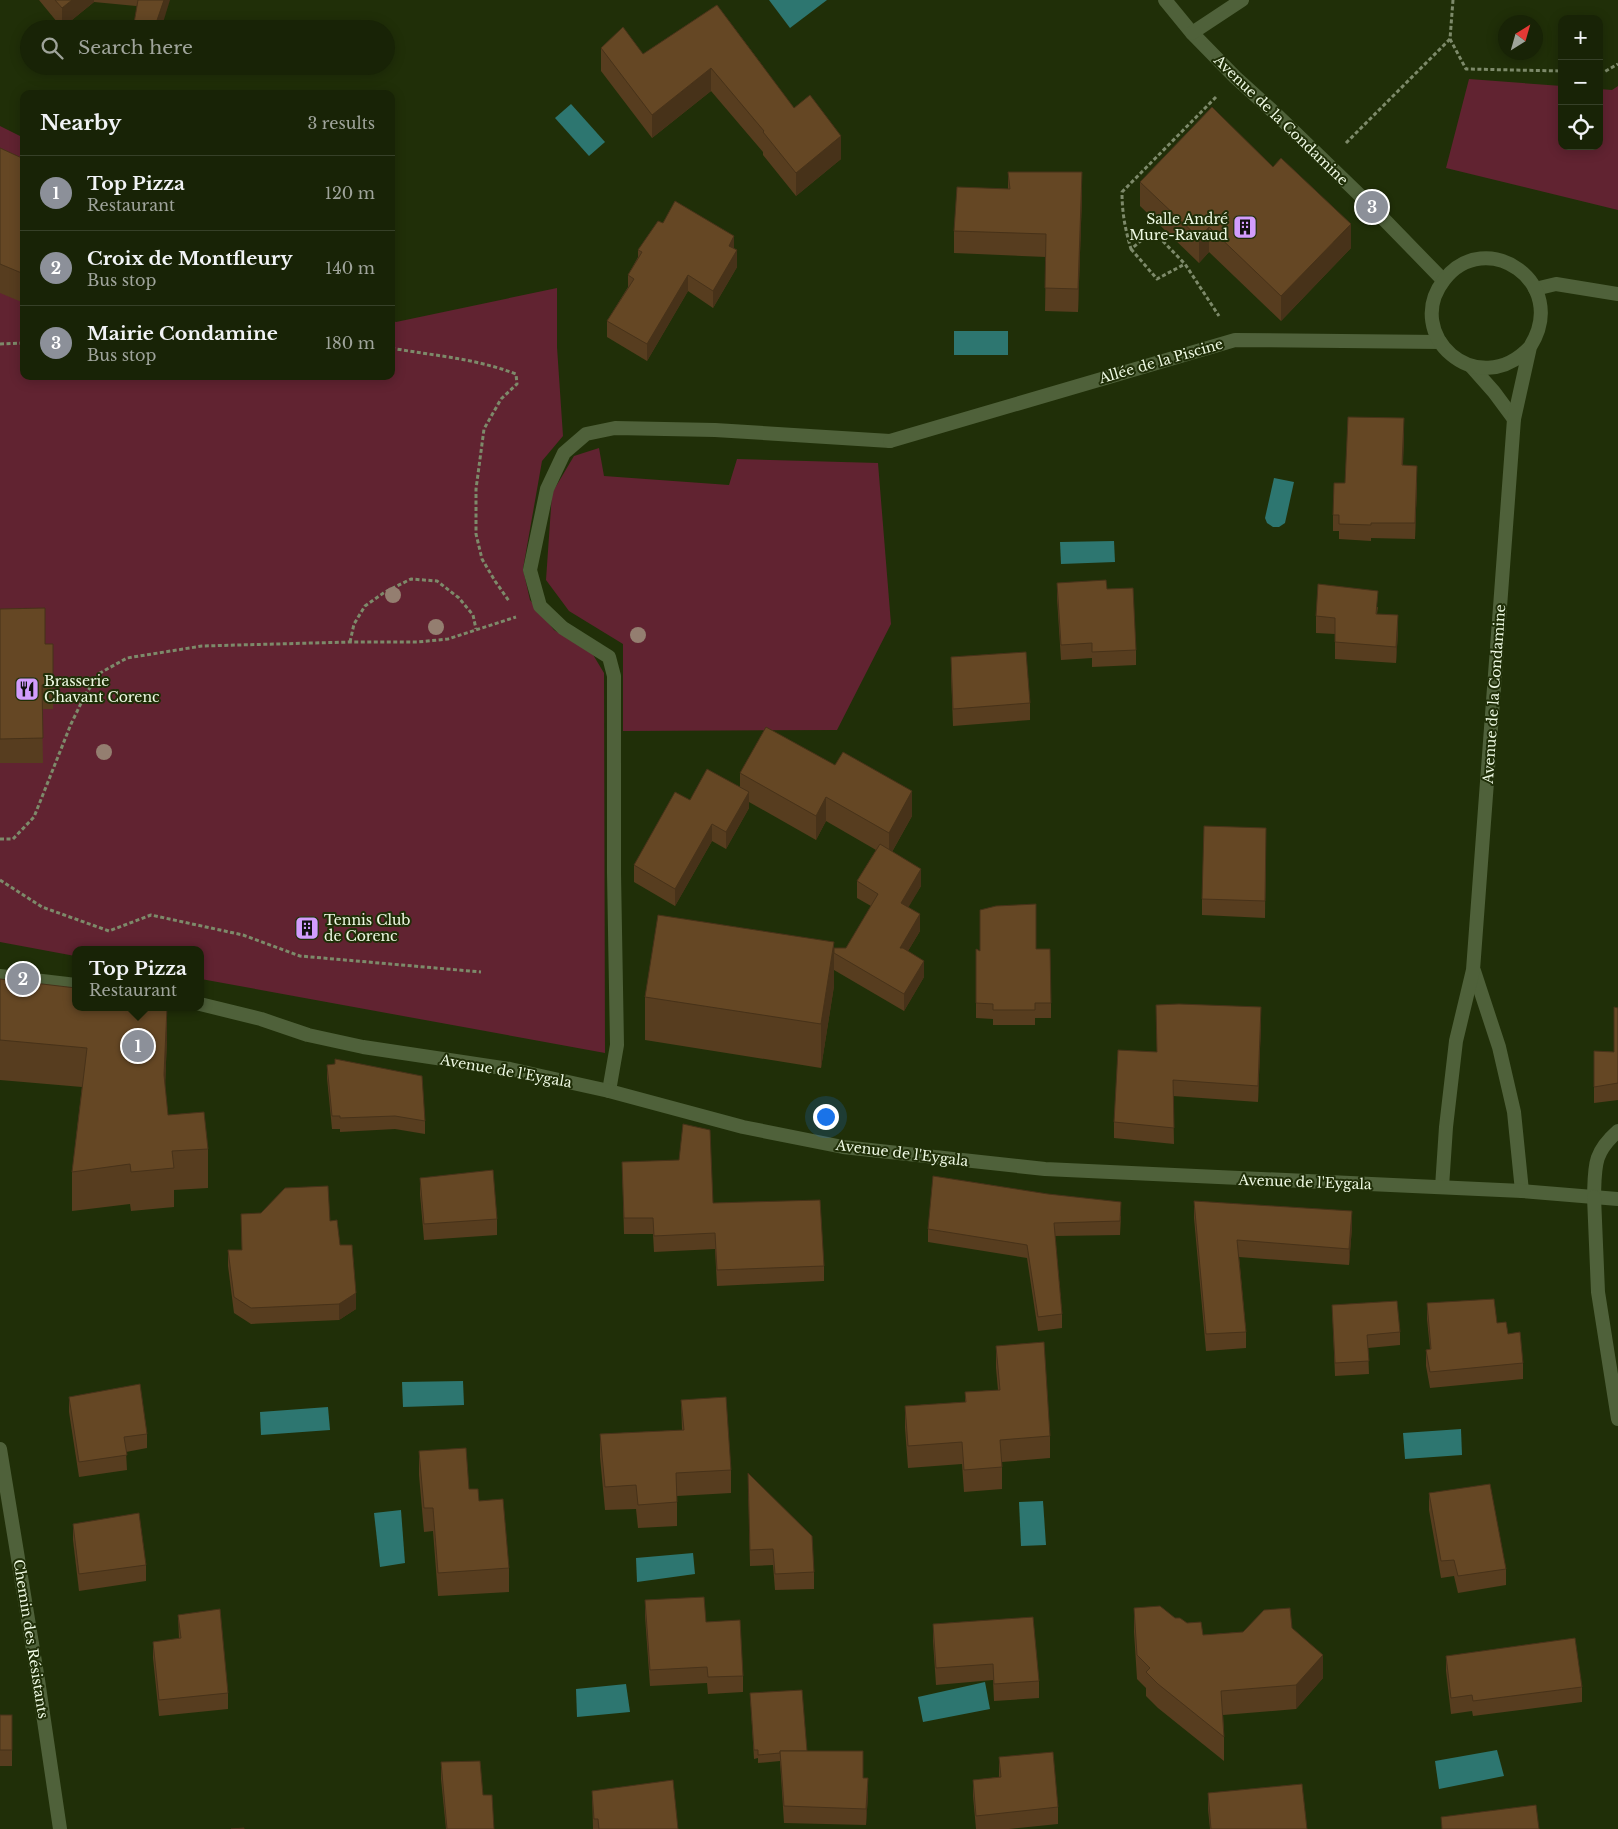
<!DOCTYPE html>
<meta charset="utf-8">
<style>
:root{--surface:#182306;--page:#252f14;--text:#f1f3f6;--muted:#9fa49b;--line:#364028;--accent:#8c9099}
body{margin:0;font-family:"Libre Baskerville",serif;background:var(--page);color:var(--text)}
.controls{position:absolute;right:15px;top:15px;display:grid;overflow:hidden;border-radius:10px;box-shadow:0 2px 12px #0003}
.controls button{width:45px;height:45px;display:grid;place-items:center;padding:0;border:0;border-bottom:1px solid var(--line);background:var(--surface);color:var(--text);font:25px sans-serif}
.compass{position:absolute;left:1498px;top:15px;width:45px;height:45px;border-radius:50%;background:var(--surface);box-shadow:0 2px 12px #0003;rotate:37deg}
.you{position:absolute;left:825px;top:1116px;width:18px;height:18px;margin:-12px;border:4px solid #fff;border-radius:50%;background:#1a73e8;box-shadow:0 0 0 8px #1a73e833}
.badge{display:grid;place-items:center;width:32px;height:32px;border-radius:50%;background:var(--accent);color:#fff;font-size:16px;font-weight:700}
.pin{position:absolute;translate:-50% -50%;border:2px solid #fff;box-shadow:0 1px 5px #0006}
.popup{position:absolute;left:72px;top:946px;width:132px;height:65px;box-sizing:border-box;display:grid;place-content:center;border-radius:10px;background:var(--surface);filter:drop-shadow(0 1px 4px #0005);font-size:16px;white-space:nowrap;color:var(--muted)}
.popup b{font-size:19px;color:var(--text)}
.popup::after{content:'';position:absolute;left:50%;top:100%;margin-left:-10px;border:10px solid transparent;border-top-color:var(--surface)}
.list{margin:0;padding:0;list-style:none}
h2{display:flex;justify-content:space-between;align-items:center;height:65px;margin:0;padding:0 20px;font-size:21px}
h2 small{font-size:16px;font-weight:400;color:var(--muted)}
.list li{display:grid;grid-template-columns:32px 1fr auto;gap:15px;align-items:center;box-sizing:border-box;height:75px;padding:0 20px;border-top:1px solid var(--line)}
.list b{display:block;font-size:19px;white-space:nowrap}
.list p{margin:0;font-size:16px;white-space:nowrap;color:var(--muted)}
.list em{font-size:16px;font-style:normal;color:var(--muted)}
.icon{flex:none;width:28px;height:28px;fill:none;stroke:currentColor;stroke-width:2;stroke-linecap:round;stroke-linejoin:round}
.map{position:relative;flex:none;width:1618px;height:1829px;overflow:hidden}
.search{position:absolute;background:var(--surface);box-shadow:0 2px 12px #0003;left:20px;top:20px;width:375px;height:55px;display:flex;align-items:center;gap:12px;box-sizing:border-box;padding:0 18px;border-radius:28px;color:var(--muted);font-size:19px}
.panel{position:absolute;background:var(--surface);box-shadow:0 2px 12px #0003;left:20px;top:90px;width:375px;height:290px;border-radius:10px}
.map>svg:first-child{display:block}
</style>
<div class="map">
<svg width="1618" height="1829" viewBox="0 0 1618 1829">
<rect width="100%" height="100%" fill="#202f08"/>
<!-- green -->
<g fill="#612331">
<path d="M1469,79l93,7v60h37v-57l13,1 6,-4v124l-172,-42z"/>
<path d="M0,126l24,12v238h367v-56l5,2 161,-34v59l6,89 -21,25 -19,108 7,31 24,30 38,23 12,20 1,380 -404,-74 -1,-29h-124l-1,6 -75,-14z"/>
<path d="M599,448l5,28 125,9 8,-26 141,4 13,161 -54,106 -214,1v-87l-54,-33 -23,-31 6,-87 22,-37z"/>
</g>
<!-- water -->
<g fill="#2d7670">
<path d="M769,0h58l-37,28z"/>
<path d="M571,104l34,38 -16,14 -34,-38z"/>
<rect x="954" y="331" width="54" height="24"/>
<path d="M1274,478l20,4 -9,41 -6,4h-6l-6,-4 -2,-5z"/>
<path d="M1114,541l1,21 -54,2 -1,-22z"/>
<path d="M463,1381l1,24 -61,2 -1,-25z"/>
<path d="M328,1407l2,23 -69,5 -1,-23z"/>
<path d="M1461,1429l1,26 -57,4 -2,-26z"/>
<path d="M1043,1501l3,44 -25,1 -2,-44z"/>
<path d="M401,1510l4,53 -25,4 -6,-54z"/>
<path d="M693,1553l2,21 -58,8 -1,-24z"/>
<path d="M985,1682l5,27 -67,13 -5,-25z"/>
<path d="M626,1684l4,28 -53,5 -1,-28z"/>
<path d="M1497,1750l7,26 -65,13 -4,-28z"/>
</g>
<g fill="none" stroke-linecap="round" stroke-linejoin="round">
<!-- path -->
<g stroke="#7d8a6a" stroke-width="3" stroke-dasharray="4 2.5" stroke-linecap="butt">
<path d="M1453,0l-3,39 16,30 96,2"/>
<path d="M1599,72h5l14,-8"/>
<path d="M1216,97l-94,95c0,20 3,37 9,57l22,-18 32,33 34,52"/>
<path d="M1346,143l104,-104"/>
<path d="M1131,249l26,30 28,-15"/>
<path d="M0,344l24,-1"/>
<path d="M391,348c44,8 83,10 125,26l1,10 -16,15 -17,30 -8,60v45l6,25 13,22 14,20"/>
<path d="M350,642l4,-18 11,-18 20,-14 26,-13 26,2 22,17 14,17 3,14"/>
<path d="M0,839h13l21,-22 37,-93 14,-29 15,-22 27,-15 75,-12 148,-4h67l31,-3 68,-22"/>
<path d="M0,880l42,27 67,24 42,-16 92,20 57,21 181,16"/>
</g>
<!-- pedestrian -->
<path stroke="#4f613a" stroke-width="14" d="M609,1091l8,-46 -3,-172v-197l-5,-19 -46,-29 -23,-22 -10,-36 17,-81 17,-36 22,-19 29,-6 100,2 175,11"/>
<!-- minor -->
<g stroke="#4f613a" stroke-width="14">
<path d="M1165,0l27,33 43,44 42,38 95,92 71,73"/>
<path d="M1192,33l50,-33"/>
<path d="M1535,289l21,-5 62,10"/>
<path d="M1471,366l23,26 20,27"/>
<path d="M890,441l345,-101 205,2"/>
<path d="M1474,971l25,76 15,65 8,79"/>
<path d="M1442,1187l4,-60 10,-86 17,-71 41,-551 16,-72c41,-65 -45,-121 -86,-67 -42,54 33,123 86,67"/>
<path d="M1594,1197c1,-31 -1,-44 24,-66"/>
<path d="M0,1449l38,231 22,149"/>
</g>
<!-- tertiary -->
<g stroke="#4f613a" stroke-width="14">
<path d="M0,976l76,9"/>
<path d="M200,1004l61,15 47,16 55,12 147,22 31,7 68,15 134,36 100,20 202,22 477,22 96,8"/>
<path d="M1594,1197l4,95 20,127"/>
</g>
</g>
<!-- trees -->
<g fill="#947e70">
<circle cx="393" cy="595" r="8"/>
<circle cx="436" cy="627" r="8"/>
<circle cx="638" cy="635" r="8"/>
<circle cx="104" cy="752" r="8"/>
</g>
<!-- wall -->
<g fill="#573d1f">
<path d="M39,0h131l-34,6 -42,-4 -32,26z"/>
<path d="M717,5l77,103 47,51 -45,37 -33,-41v-3l-52,-61 -59,47 -51,-67v-23l42,6z"/>
<path d="M130,66h18l-1,4z"/>
<path d="M0,148l24,11v144l-24,-10z"/>
<path d="M1008,172l74,23 -4,117 -33,-1 1,-54 -92,-4v-22l54,-42z"/>
<path d="M1140,182l211,66 -70,73 -72,-69 -10,11 -59,-57z"/>
<path d="M663,223l71,26 3,18 -24,41 -25,-17 -41,70 -40,-24v-16l21,-34v-12l10,-18v-7z"/>
<path d="M1404,433l-1,32 14,17 -2,57 -44,-1v3l-32,-2v-8h-6v-16l12,-32z"/>
<path d="M1057,583l50,6 29,61v15l-44,2v-9l-31,2 -4,-62z"/>
<path d="M1378,607l-1,7 21,17 -2,32 -61,-4v-25l-19,-1v-17z"/>
<path d="M0,609l45,35 8,40v25h-11l1,54h-43z"/>
<path d="M951,657l79,46v17l-77,6 -2,-53z"/>
<path d="M740,773l172,43 -20,36 29,34 -13,21 12,24 -12,20 16,26 -20,34 -70,-41v16l-13,82 -176,-28v-43l189,-49h12l25,-42 -14,-8v-17l19,-31 -50,-29 -10,19 -67,-38v6l-23,41 -14,-8 -37,65 -41,-24v-17l56,-65 50,-13z"/>
<path d="M1266,828l-1,90 -63,-3v-16z"/>
<path d="M976,949l4,2 56,-2 15,54v15h-16v7h-42v-6l-17,-1z"/>
<path d="M0,979l167,28v31l-2,49 3,28 40,34v39l-34,2v17l-43,4 -1,-7 -58,7v-39l10,-85 -82,-7z"/>
<path d="M1618,1008v92l-24,3v-52l20,1z"/>
<path d="M1261,1023l-3,79 -85,-6 1,48 -60,-6v-16l42,-70z"/>
<path d="M335,1059l90,62v13l-30,-5 -55,3v-3h-8l-5,-51v-13l8,-1z"/>
<path d="M622,1162l91,41 111,63v15l-107,5 -2,-37 -61,3 -1,-18h-29z"/>
<path d="M420,1178l77,41v16l-73,5 -4,-46z"/>
<path d="M1194,1201l158,26 -3,38 -110,-8 7,75v16l-40,3 -12,-133z"/>
<path d="M241,1214l89,7 10,24 16,64 -17,11 -88,4 -17,-11 -6,-47v-16h14z"/>
<path d="M1121,1216l-1,19 -65,1 7,78v14l-24,3 -11,-73 -99,-16v-13z"/>
<path d="M1427,1303l70,20 26,40v16l-93,9 -4,-22v-16l4,-1 -3,-30z"/>
<path d="M1332,1305l68,27v13l-32,3 1,26 -34,2z"/>
<path d="M996,1346l54,90v22l-48,4v27l-38,3 -2,-28 -54,4 -3,-40v-22l60,-4v-10l33,-2 -2,-22z"/>
<path d="M69,1397l78,37v14l-21,4 1,18 -48,7 -10,-65z"/>
<path d="M681,1400l50,70v23l-54,3v30l-39,2 -2,-19 -31,1 -5,-53v-23l82,-4z"/>
<path d="M419,1451l50,38 10,12 30,67v24l-71,4 -5,-65 -9,1 -5,-57z"/>
<path d="M748,1473l66,99v17l-39,1 -2,-25 -23,1z"/>
<path d="M1429,1493l77,76v16l-48,8 -4,-17 -13,2 -12,-68z"/>
<path d="M73,1524l73,41v16l-67,10 -6,-51z"/>
<path d="M645,1600l61,22 37,54v16l-35,2 -1,-11 -57,3 -5,-70z"/>
<path d="M1134,1608l41,10 28,17 89,-7 31,50 -27,31 -73,6 1,22v24l-66,-53 -12,-12v-8l-9,-9 -3,-47z"/>
<path d="M178,1615l50,78v16l-69,7 -6,-58v-16l26,-3z"/>
<path d="M933,1624l106,57v17l-45,3 -1,-21 -57,5 -3,-44z"/>
<path d="M1446,1656l136,31v15l-109,14 -1,-5 -21,3 -5,-43z"/>
<path d="M750,1693l57,58 56,27 5,16 -2,31 -82,-2 -4,-62 -22,2v-5l-4,1z"/>
<rect x="0" y="1715" width="12" height="51"/>
<path d="M999,1757l59,50v17l-49,5h-33l-3,-33v-16l26,-3z"/>
<path d="M441,1762l42,33 11,34h-48l-5,-50z"/>
<path d="M592,1791l86,38h-85z"/>
<path d="M1208,1793l99,36h-97l-2,-20z"/>
</g>
<!-- shaded-wall -->
<g fill="#473219">
<path d="M72,0h22v2l-32,26v-20z"/>
<path d="M164,0h6l-9,29h-7z"/>
<path d="M711,68v23l-59,47v-23z"/>
<path d="M841,136v23l-45,37v-23z"/>
<path d="M1082,172v23l-4,117v-23z"/>
<path d="M1351,224v24l-70,73v-25z"/>
<path d="M1209,227v25l-10,11v-25z"/>
<path d="M734,236v16l-5,-6z"/>
<path d="M737,250v17l-24,41v-17z"/>
<path d="M688,275v16l-41,70v-17z"/>
<path d="M1404,418v15l-2,48v-16z"/>
<path d="M1417,466v16l-2,57v-16z"/>
<path d="M1398,615v16l-2,32v-16z"/>
<path d="M912,791v25l-23,41v-24z"/>
<path d="M749,792v16l-23,41v-17z"/>
<path d="M826,797v24l-10,19v-24z"/>
<path d="M712,824v17l-37,65v-17z"/>
<path d="M921,869v17l-20,34v-17z"/>
<path d="M920,914v17l-20,33v-16z"/>
<path d="M834,942v44l-13,82v-44z"/>
<path d="M924,961v16l-20,34v-17z"/>
<path d="M167,1007v31l-3,76v-39z"/>
<path d="M1261,1007v16l-3,79v-16z"/>
<path d="M1352,1211v16l-3,38v-16z"/>
<path d="M356,1293v16l-17,11v-16z"/>
<path d="M1323,1655v23l-27,31v-24z"/>
<path d="M868,1778v16l-2,31v-16z"/>
</g>
<!-- building -->
<g fill="#654724" stroke="#473219">
<path d="M55,0h17l-10,8z"/>
<path d="M138,0h26l-10,29h-21z"/>
<path d="M717,5l77,103 16,-13 31,41 -45,37 -33,-41 1,-1 -53,-63 -59,47 -51,-67 22,-21 20,27z"/>
<path d="M1212,107l61,60 8,-9 70,66 -70,72 -72,-69 -10,11 -59,-56z"/>
<path d="M0,148l24,11v115l-24,-10z"/>
<path d="M1008,172h74l-4,117 -33,-1 1,-54 -92,-3 3,-44 53,2z"/>
<path d="M675,201l59,35 -5,10 8,4 -24,41 -25,-16 -41,69 -40,-23 27,-42 -6,-4 14,-23 -4,-2 20,-29 5,2z"/>
<path d="M1348,417l56,1 -2,47 15,1 -2,57h-44v2l-32,-1v-9h-6l1,-32h11z"/>
<path d="M1106,580l1,9 26,-1 3,62 -44,2v-9l-31,2 -4,-62z"/>
<path d="M1318,584l60,7 -2,23 22,1 -2,32 -61,-5v-24l-19,-2z"/>
<path d="M45,608v36h8v40l-11,1 1,53 -43,1v-130z"/>
<path d="M1026,652l4,51 -77,6 -2,-52z"/>
<path d="M766,727l69,38 8,-13 69,39 -23,42 -63,-36 -10,19 -76,-43z"/>
<path d="M707,769l42,23 -23,40 -14,-8 -37,65 -41,-24 41,-73 15,8z"/>
<path d="M1204,826l62,2 -1,73 -63,-2z"/>
<path d="M880,844l41,25 -20,34 19,11 -20,34h3l21,13 -20,33 -70,-41v-5h12l32,-54 -21,-13z"/>
<path d="M1036,904v45h14l1,54h-16v7h-42v-6l-17,-1v-54l4,2v-41l16,-4z"/>
<path d="M658,915l176,27 -13,82 -176,-27z"/>
<path d="M0,979l76,9v19h91l-3,68 4,40 36,-3 4,37 -36,2 2,17 -43,4 -1,-8 -58,8 15,-124 -87,-8z"/>
<path d="M1179,1004l82,3 -3,79 -85,-6 1,48 -60,-6 4,-72 39,2 -1,-47z"/>
<path d="M1614,1007l4,1v75l-24,4v-36l20,1z"/>
<path d="M335,1059l87,17 3,45 -30,-5 -55,2v-2h-8l-5,-51 8,-1z"/>
<path d="M683,1124l27,6 3,73 107,-3 4,66 -107,4 -2,-37 -61,3 -1,-18h-29l-2,-56 57,-2z"/>
<path d="M493,1170l4,49 -73,5 -4,-46z"/>
<path d="M933,1176l115,18 73,8 -1,19 -66,2 8,91 -24,3 -11,-72 -99,-16z"/>
<path d="M328,1186l2,35 7,-1 3,25h12l4,48 -17,11 -88,4 -17,-11 -6,-47h14l-1,-36 20,-1 24,-25z"/>
<path d="M1194,1201l158,10 -3,38 -112,-9 9,92 -40,2z"/>
<path d="M1494,1299l3,24 9,-1 2,12 12,-2 3,31 -93,9 -4,-22 5,-1 -4,-46z"/>
<path d="M1397,1301l3,31 -33,3 2,26 -34,2 -3,-58z"/>
<path d="M1044,1342l6,94 -50,4 2,27 -38,3 -2,-28 -54,4 -3,-40 61,-4 -1,-10 35,-2 -4,-44z"/>
<path d="M140,1384l7,50 -23,3 3,18 -48,7 -10,-65z"/>
<path d="M726,1397l5,73 -55,3 1,29 -39,3 -2,-20 -31,2 -5,-53 84,-4 -3,-30z"/>
<path d="M466,1448l3,41h9l1,12 24,-2 6,69 -71,5 -5,-65h-9l-5,-57z"/>
<path d="M748,1473l64,63 2,36 -39,2 -2,-25 -23,1z"/>
<path d="M1490,1484l16,85 -48,7 -4,-16 -13,1 -12,-68z"/>
<path d="M139,1513l7,52 -67,9 -6,-50z"/>
<path d="M704,1597l2,25 34,-2 3,56 -35,1 -1,-10 -57,3 -5,-70z"/>
<path d="M1160,1606l15,12h5l7,5 14,-1 2,13 40,-3 21,-22 26,-2 2,20 31,27 -27,30 -75,6 3,46 -66,-53 -12,-12 4,-4 -13,-13 -3,-47z"/>
<path d="M220,1609l8,84 -69,7 -6,-58 28,-4 -3,-23z"/>
<path d="M1033,1617l6,64 -45,3 -1,-20 -57,4 -3,-44z"/>
<path d="M1575,1638l7,49 -109,14 -1,-6 -21,3 -5,-42z"/>
<path d="M802,1690l5,61h-27v2l-22,2v-5h-4l-4,-57z"/>
<rect x="0" y="1715" width="12" height="35"/>
<path d="M780,1751h83v27h5l-2,31 -82,-3z"/>
<path d="M1053,1752l5,55 -82,9 -3,-36 28,-3 -2,-20z"/>
<path d="M480,1761l3,34h9l2,34h-47l-6,-67z"/>
<path d="M673,1780l5,49h-79l-1,-10h-4l-2,-28z"/>
<path d="M1302,1784l5,45h-96l-3,-36z"/>
<path d="M1536,1805l3,24h-97l-1,-12z"/>
<path d="M244,1828v1h-13z"/>
</g>
<!-- icons -->
<defs>
<g id="building-square" transform="scale(1.25)"><rect x="-9" y="-9" width="18" height="18" rx="4" fill="#d29dfd" stroke="#202f08"/><path d="M-4-6H4V6H1V3H-1V6H-4ZM-2.5-4.3h1.7v1.8h-1.7ZM.8-4.3h1.7v1.8H.8ZM-2.5-1h1.7V.8h-1.7ZM.8-1h1.7V.8H.8Z" fill="#111"/></g>
<g id="restaurant-square" transform="scale(1.25)"><rect x="-9" y="-9" width="18" height="18" rx="4" fill="#d29dfd" stroke="#202f08"/><path d="M-5-6h1v4h1v-4h1v4h1v-4h1v5L-1.5 .5V6h-2V.5L-5-1ZM5-6V6H3V1.5H1.5Q1.5-4 5-6Z" fill="#111"/></g>
</defs>
<g fill-rule="evenodd">
<use href="#building-square" x="1245" y="227"/>
<use href="#restaurant-square" x="27" y="689"/>
<use href="#building-square" x="307" y="928"/>
</g>
<g text-anchor="middle" dominant-baseline="central" stroke-width="4" stroke-linejoin="round" paint-order="stroke">
<!-- street labels -->
<g font-size="14" fill="#eef9e3" stroke="#202f08">
<text transform="translate(1281 120) rotate(44)">Avenue de la Condamine</text>
<text transform="translate(1161 361) rotate(-16)">Allée de la Piscine</text>
<text transform="translate(1494 694) rotate(-86)">Avenue de la Condamine</text>
<text transform="translate(506 1071) rotate(10)">Avenue de l'Eygala</text>
<text transform="translate(902 1153) rotate(7)">Avenue de l'Eygala</text>
<text transform="translate(1305 1182) rotate(2)">Avenue de l'Eygala</text>
<text transform="translate(31 1639) rotate(81)">Chemin des Résistants</text>
</g>
<!-- poi labels -->
<g font-size="14" fill="#eef9e3" stroke="#202f08" text-anchor="start">
<text x="1228" y="219" text-anchor="end">Salle André<tspan x="1228" dy="16">Mure-Ravaud</tspan></text>
<text x="44" y="681">Brasserie<tspan x="44" dy="16">Chavant Corenc</tspan></text>
<text x="324" y="920">Tennis Club<tspan x="324" dy="16">de Corenc</tspan></text>
</g>
</g>
</svg>
<div class="controls">
<button>+</button>
<button>−</button>
<button><svg class="icon" aria-label="locate" viewBox="0 0 24 24"><circle cx="12" cy="12" r="6"/><path d="M12 2v4M12 18v4M2 12h4M18 12h4"/></svg></button>
</div>
<svg class="compass" viewBox="-18 -18 36 36"><path d="M0-13l5 13h-10z" fill="#e53935"/><path d="M0 13l5-13h-10z" fill="#9fa49b"/></svg>
<div class="you"></div>
<div class="pin badge" style="left:138px;top:1046px">1</div>
<div class="popup"><b>Top Pizza</b>Restaurant</div>
<div class="pin badge" style="left:23px;top:979px">2</div>
<div class="pin badge" style="left:1372px;top:207px">3</div>
<div class="search"><svg class="icon" aria-label="search" viewBox="0 0 24 24"><circle cx="10" cy="10" r="6"/><path d="M15 15l6 6"/></svg>Search here</div>
<section class="panel">
<h2>Nearby<small>3 results</small></h2>
<ul class="list">
<li><span class="badge">1</span><div><b>Top Pizza</b><p>Restaurant</p></div><em>120 m</em></li>
<li><span class="badge">2</span><div><b>Croix de Montfleury</b><p>Bus stop</p></div><em>140 m</em></li>
<li><span class="badge">3</span><div><b>Mairie Condamine</b><p>Bus stop</p></div><em>180 m</em></li>
</ul>
</section>
</div>
